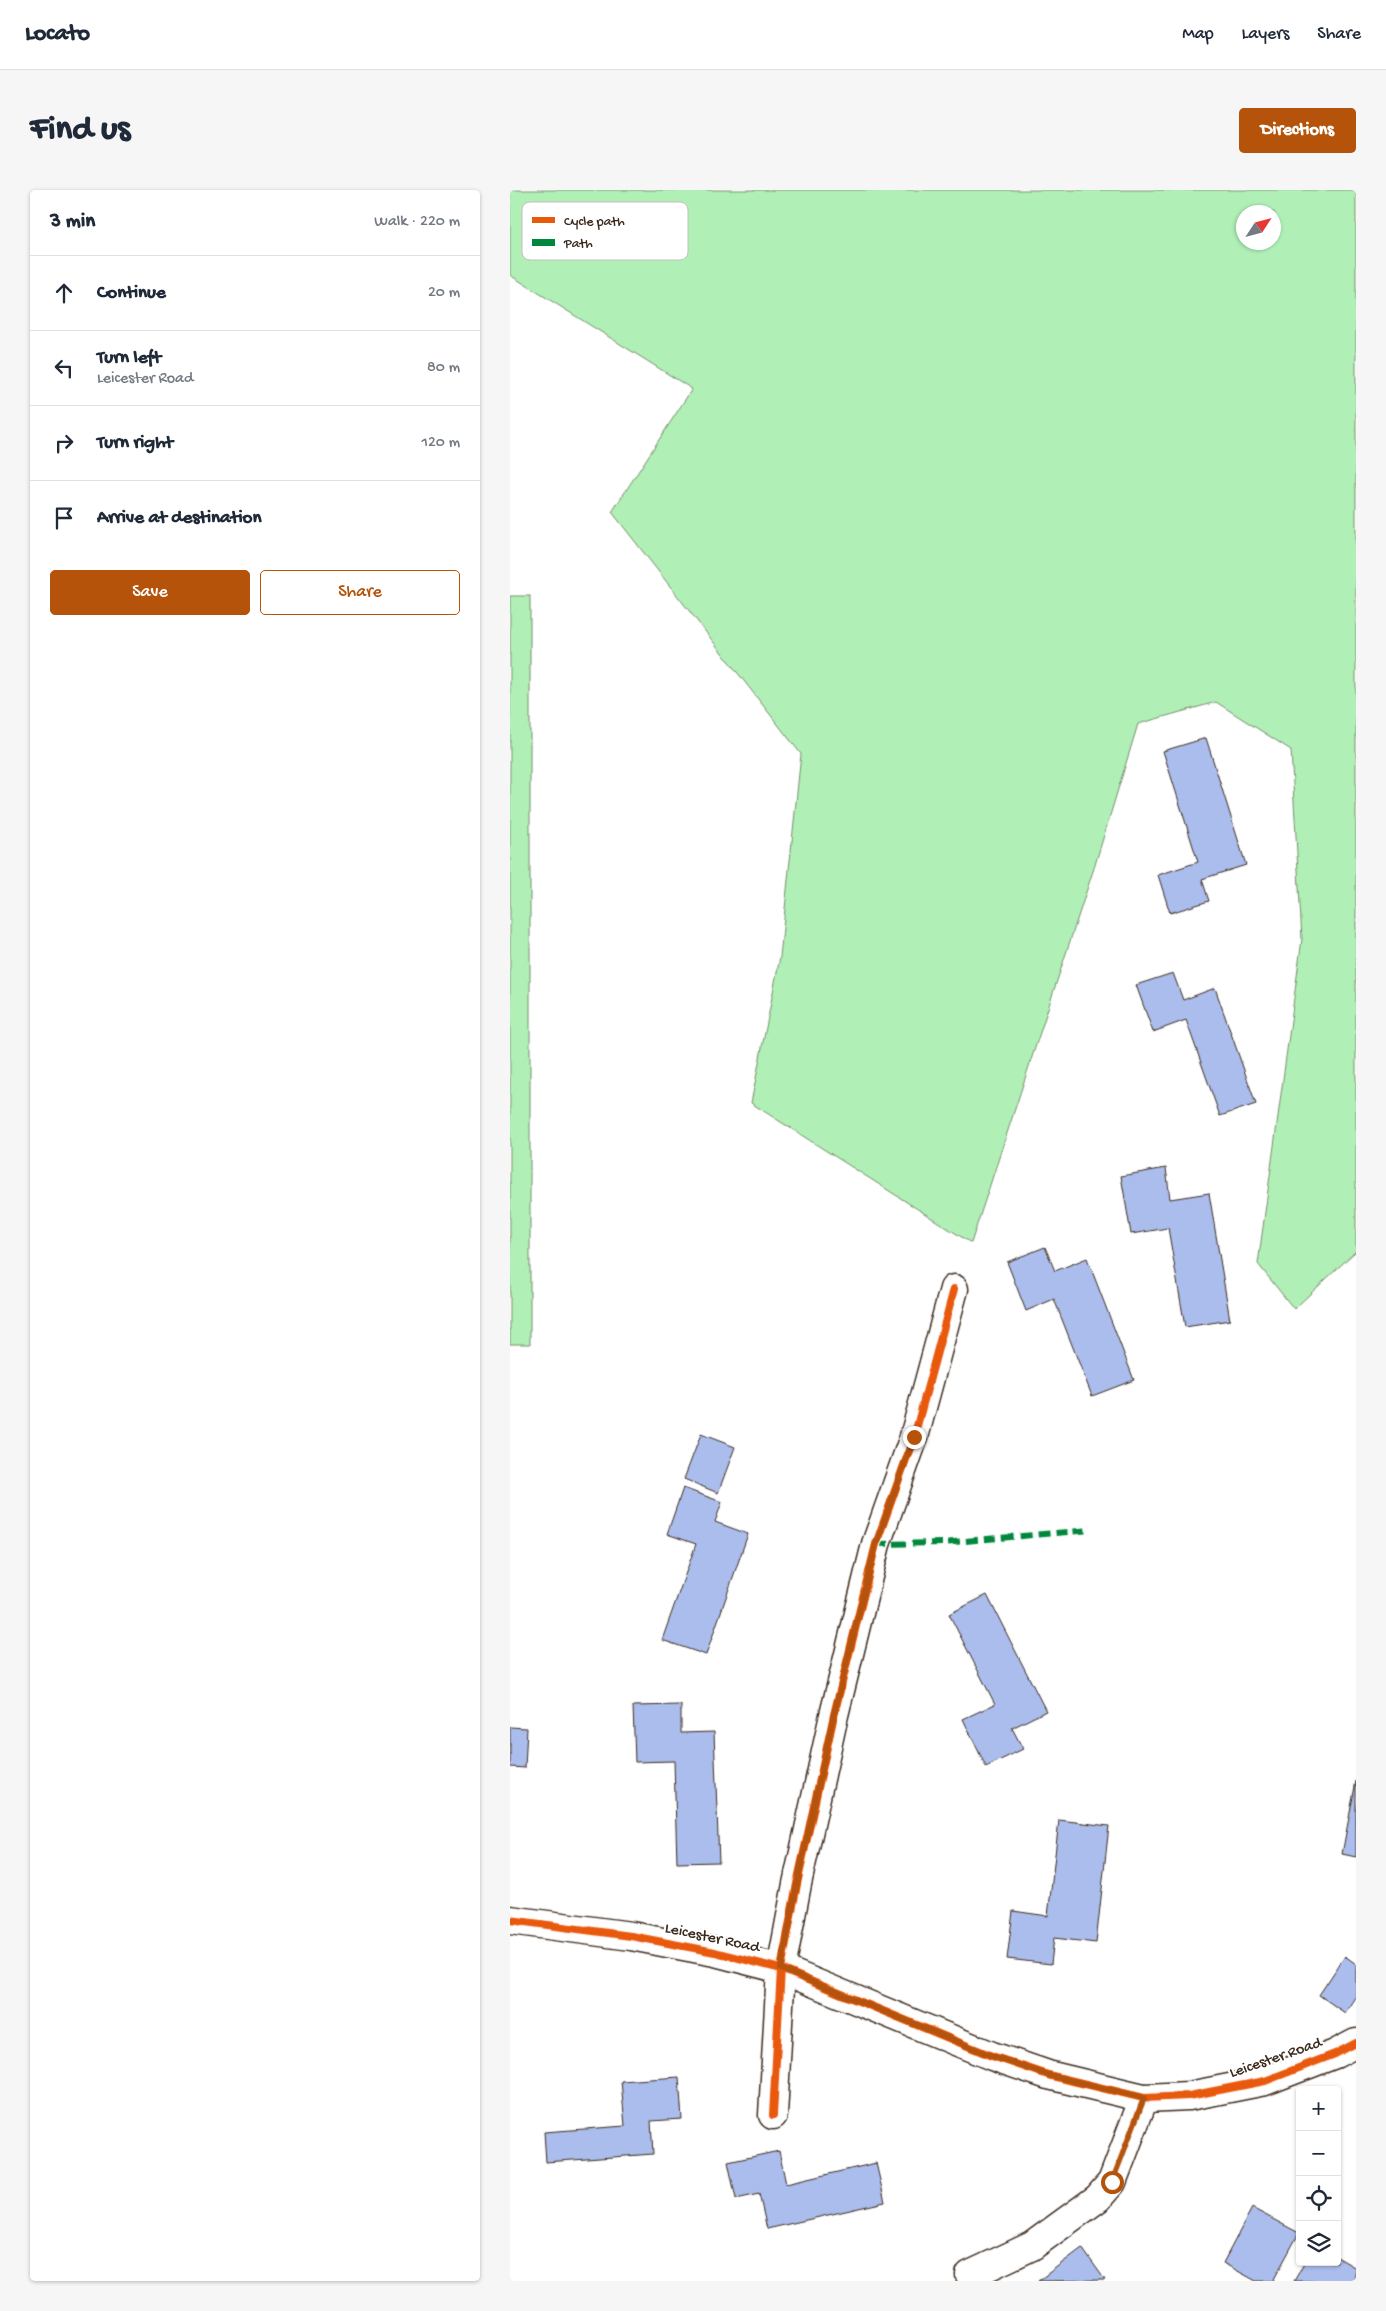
<!DOCTYPE html>
<meta charset="utf-8">
<style>
:root{--surface:#fff;--page:#f6f6f7;--text:#1f2937;--muted:#747a83;--line:#e0e1e3;--accent:#b45309}
body{margin:0;font-family:"Gochi Hand",sans-serif;background:var(--page);color:var(--text)}
.controls{position:absolute;right:15px;bottom:15px;display:grid;overflow:hidden;border-radius:5px;box-shadow:0 1px 4px #0004}
.controls button{width:45px;height:45px;display:grid;place-items:center;padding:0;border:0;border-bottom:1px solid var(--line);background:var(--surface);color:var(--text);font:25px sans-serif}
.compass{position:absolute;left:726px;top:15px;width:45px;height:45px;border-radius:50%;background:var(--surface);box-shadow:0 1px 4px #0004;rotate:54deg}
.stop{position:absolute;width:15px;height:15px;margin:-11px;border:4px solid #b45309;border-radius:50%;background:#fff}
.stop.end{background:#b45309;border-color:#fff;box-shadow:0 1px 5px #0008}
.list{margin:0;padding:0;list-style:none}
h2{display:flex;justify-content:space-between;align-items:center;height:65px;margin:0;padding:0 20px;font-size:21px}
h2 small{font-size:16px;font-weight:400;color:var(--muted)}
.list li{display:grid;grid-template-columns:32px 1fr auto;gap:15px;align-items:center;box-sizing:border-box;height:75px;padding:0 20px;border-top:1px solid var(--line)}
.list b{display:block;font-size:19px;white-space:nowrap}
.list p{margin:0;font-size:16px;white-space:nowrap;color:var(--muted)}
.list em{font-size:16px;font-style:normal;color:var(--muted)}
.actions{display:flex;gap:10px;padding:15px 20px}
.actions a{flex:1;padding:11px 0;border:1px solid var(--accent);border-radius:5px;text-align:center;font-size:18px;color:var(--accent)}
.actions .main{background:var(--accent);color:#fff}
.icon{flex:none;width:28px;height:28px;fill:none;stroke:currentColor;stroke-width:2;stroke-linecap:round;stroke-linejoin:round}
.map{position:relative;flex:none;width:846px;height:2091px;overflow:hidden;border-radius:5px}
header{display:flex;align-items:center;gap:30px;box-sizing:border-box;height:70px;padding:0 25px;background:var(--surface);border-bottom:1px solid var(--line)}
header strong{font-size:24px}
nav{display:flex;gap:28px;margin-inline-start:auto;font-size:18px}
.intro{display:flex;align-items:center;justify-content:space-between;box-sizing:border-box;height:120px;padding:0 30px}
h1{margin:0;font-size:35px}
.button{padding:12px 22px;border-radius:5px;background:var(--accent);color:#fff;font-size:18px;font-weight:700}
main{display:flex;gap:30px;padding:0 30px}
aside{flex:1;background:var(--surface);border-radius:5px;box-shadow:0 1px 4px #0004}
.map>svg:first-child{display:block}
</style>
<header>
<strong>Locato</strong>
<nav><a>Map</a><a>Layers</a><a>Share</a></nav>
</header>
<div class="intro"><h1>Find us</h1><a class="button">Directions</a></div>
<main>
<aside>
<h2>3 min<small>Walk · 220 m</small></h2>
<ul class="list">
<li><svg class="icon" aria-label="ahead" viewBox="0 0 24 24"><path d="M12 20V5M6 11l6-6 6 6"/></svg><div><b>Continue</b></div><em>20 m</em></li>
<li><svg class="icon" aria-label="left" viewBox="0 0 24 24"><path d="M17 20v-9H6M10 6l-5 5 5 5"/></svg><div><b>Turn left</b><p>Leicester Road</p></div><em>80 m</em></li>
<li><svg class="icon" aria-label="right" viewBox="0 0 24 24"><path d="M7 20v-9h11M14 6l5 5-5 5"/></svg><div><b>Turn right</b></div><em>120 m</em></li>
<li><svg class="icon" aria-label="arrive" viewBox="0 0 24 24"><path d="M6 21V4h12l-3 4 3 4H6"/></svg><div><b>Arrive at destination</b></div></li>
</ul>
<div class="actions"><a class="main">Save</a><a>Share</a></div>
</aside>
<div class="map">
<svg width="846" height="2091" viewBox="0 0 846 2091">
<rect width="100%" height="100%" fill="#fff"/>
<filter id="ink" filterUnits="userSpaceOnUse"><feTurbulence type="fractalNoise" baseFrequency=".02" numOctaves="2"/><feDisplacementMap in="SourceGraphic" scale="10" xChannelSelector="R" yChannelSelector="G"/><feConvolveMatrix kernelMatrix="1 2 1 2 8 2 1 2 1" color-interpolation-filters="sRGB"/></filter>
<g filter="url(#ink)">
<!-- green -->
<g fill="#b0f0b7" stroke="#768d6a" fill-rule="evenodd">
<path d="M0,0h846v1061l-62,58 -36,-45 44,-325 -11,-189 -75,-48 -78,22 -44,144 -123,375 -220,-140 29,-146 21,-203 -189,-242 80,-123 -182,-114zM764,22v30h-30v-30z"/>
<rect x="0" y="406" width="20" height="748"/>
</g>
<!-- building -->
<g fill="#aabdec" stroke="#3b2a1e">
<path d="M696,548l40,127 -44,14 7,22 -39,12 -12,-38 40,-13 -35,-111z"/>
<path d="M663,783l10,27 32,-12 41,116 -36,12 -34,-96 -33,12 -17,-47z"/>
<path d="M656,978l4,31 39,-6 21,127 -45,7 -17,-99 -37,6 -10,-58z"/>
<path d="M535,1057l10,24 32,-13 47,122 -42,16 -38,-97 -28,12 -19,-49z"/>
<path d="M191,1244l34,13 -17,46 -34,-14z"/>
<path d="M173,1298l39,14 -7,20 33,12 -42,121 -44,-15 34,-96 -29,-10z"/>
<path d="M477,1405l59,116 -34,17 11,21 -37,18 -23,-48 32,-15 -46,-90z"/>
<path d="M171,1515v28l33,-1 5,130 -42,1 -3,-102 -39,1 -2,-56z"/>
<path d="M0,1537l17,1 -2,40 -15,-1z"/>
<path d="M846,1591v76l-14,-3z"/>
<path d="M549,1630l50,6 -13,117 -42,-5 -3,26 -44,-5 6,-48 35,5z"/>
<path d="M835,1766l11,8v32l-11,17 -26,-18z"/>
<path d="M169,1887l3,42 -31,2 2,33 -107,8 -2,-30 81,-6 -4,-45z"/>
<path d="M269,1961l7,33 90,-21 9,39 -118,27 -8,-35 -23,5 -8,-37z"/>
<path d="M742,2018l47,25 -26,48h-17l-33,-18z"/>
<path d="M572,2058l23,32 -67,1z"/>
<path d="M827,2067l19,11 -2,13h-60l11,-19h32z"/>
</g>
<g fill="none" stroke-linecap="round" stroke-linejoin="round">
<!-- minor casing -->
<g stroke="#3b2a1e" stroke-width="31">
<g id="minor">
<path d="M0,1730l121,16 84,16 66,17 211,87 56,19 96,23 45,-2 76,-15 70,-27 21,-11"/>
<path d="M263,1925l8,-146 16,-85 37,-169 42,-171 38,-107 40,-148"/>
<path d="M460,2085l62,-29 66,-48 14,-16 32,-84"/>
</g>
</g>
<!-- minor -->
<use href="#minor" stroke="#fff" stroke-width="28"/>
<!-- quiet -->
<path stroke="#00873e" stroke-width="6" stroke-dasharray="12 6" stroke-linecap="butt" d="M366,1354l66,-1 148,-13"/>
<!-- cycleway casing -->
<g stroke="#fff" stroke-width="11">
<g id="cycleway">
<path d="M0,1730l121,16 84,16 66,17 211,87 56,19 96,23 45,-2 76,-15 70,-27 21,-11"/>
<path d="M263,1925l8,-146 16,-85 37,-169 42,-171 38,-107 40,-148"/>
</g>
</g>
<!-- cycleway -->
<use href="#cycleway" stroke="#e8590c" stroke-width="8"/>
</g>
</g>
<g fill="none" stroke-linecap="round" stroke-linejoin="round" filter="url(#ink)">
<!-- route -->
<path stroke="#b45309" stroke-width="6" d="M404,1247l-38,107 -42,170 -37,170 -16,85 211,87 56,19 96,23 -32,84"/>
</g>
<g text-anchor="middle" dominant-baseline="central" stroke-width="4" stroke-linejoin="round" paint-order="stroke">
<!-- street labels -->
<g font-size="16" fill="#3b2a1e" stroke="#fff">
<text transform="translate(202 1749) rotate(12)">Leicester Road</text>
<text transform="translate(766 1869) rotate(-19)">Leicester Road</text>
</g>
</g>
<!-- legend -->
<rect x="12" y="12" width="166" height="58" rx="8" fill="#fff" stroke="#c4bfbc" stroke-width="1"/>
<rect x="22" y="27" width="23" height="6" fill="#e8590c"/>
<rect x="22" y="49" width="23" height="7" fill="#00873e"/>
<g font-size="14" fill="#3b2a1e">
<text x="54" y="35">Cycle path</text>
<text x="54" y="57">Path</text>
</g>
</svg>
<div class="controls">
<button>+</button>
<button>−</button>
<button><svg class="icon" aria-label="locate" viewBox="0 0 24 24"><circle cx="12" cy="12" r="6"/><path d="M12 2v4M12 18v4M2 12h4M18 12h4"/></svg></button>
<button><svg class="icon" aria-label="layers" viewBox="0 0 24 24"><path d="M12 4l9 5-9 5-9-5zM3 14l9 5 9-5"/></svg></button>
</div>
<svg class="compass" viewBox="-18 -18 36 36"><path d="M0-13l5 13h-10z" fill="#e53935"/><path d="M0 13l5-13h-10z" fill="#747a83"/></svg>
<div class="stop" style="left:602px;top:1992px"></div>
<div class="stop end" style="left:404px;top:1247px"></div>
</div>
</main>
